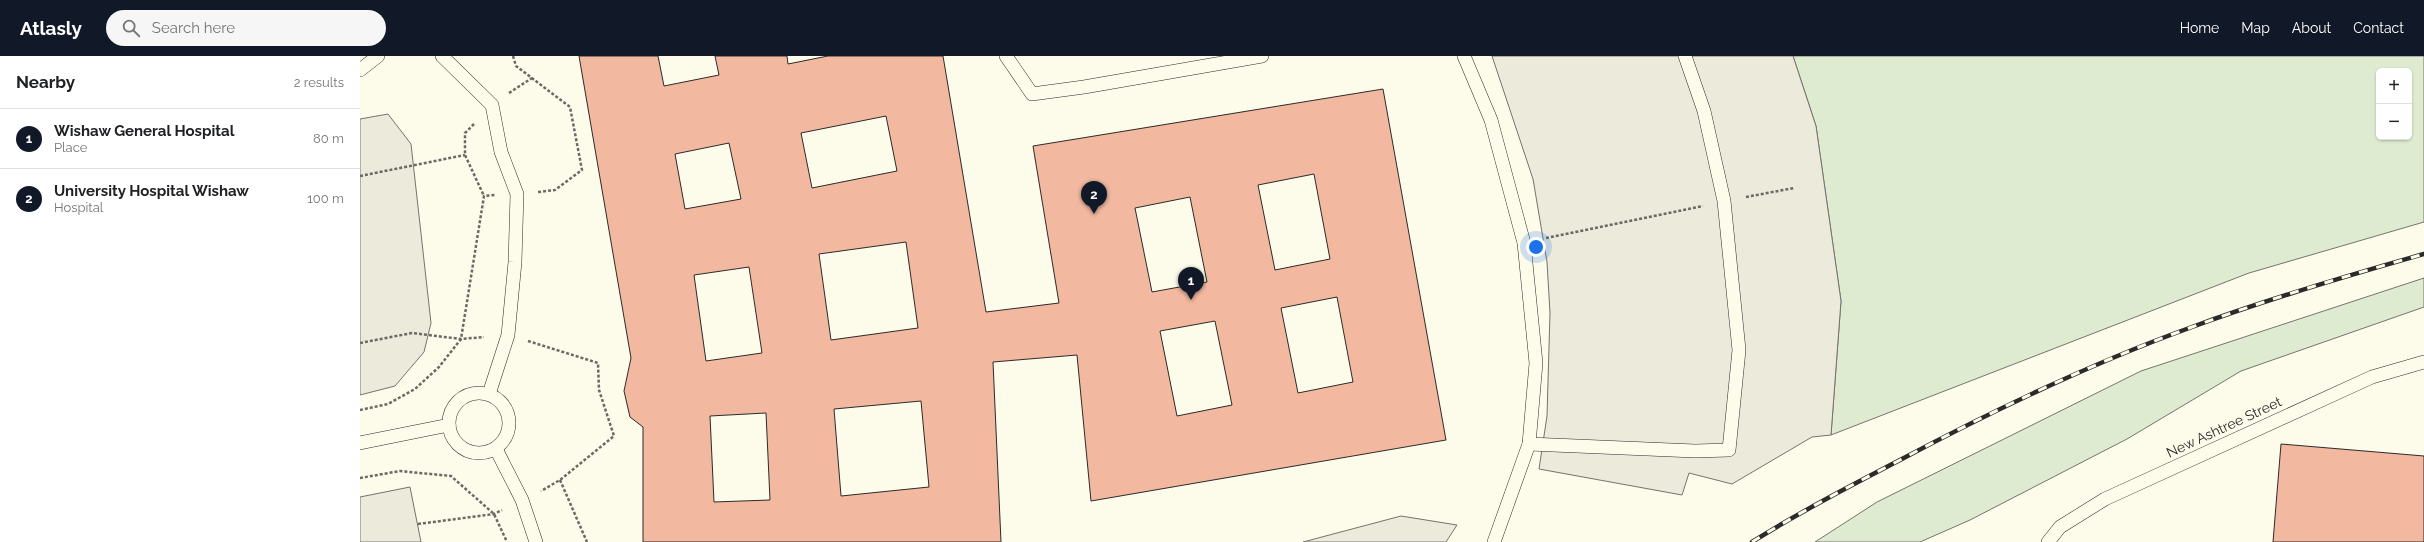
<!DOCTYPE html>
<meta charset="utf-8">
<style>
:root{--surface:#fff;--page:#f6f6f6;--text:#202124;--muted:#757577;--line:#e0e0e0;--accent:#111827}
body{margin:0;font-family:Raleway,sans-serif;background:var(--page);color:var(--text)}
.controls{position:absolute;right:12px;top:12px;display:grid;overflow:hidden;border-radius:6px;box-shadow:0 1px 3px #0004}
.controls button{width:36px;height:36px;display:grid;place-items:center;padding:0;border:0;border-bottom:1px solid var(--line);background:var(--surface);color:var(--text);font:20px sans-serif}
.you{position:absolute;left:1176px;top:191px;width:14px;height:14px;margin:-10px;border:3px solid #fff;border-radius:50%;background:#1a73e8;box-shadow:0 0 0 6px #1a73e833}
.badge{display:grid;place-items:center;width:26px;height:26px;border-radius:50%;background:var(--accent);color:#fff;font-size:13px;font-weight:700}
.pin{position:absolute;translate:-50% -33px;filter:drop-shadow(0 1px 2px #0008)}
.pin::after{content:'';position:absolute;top:21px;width:14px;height:12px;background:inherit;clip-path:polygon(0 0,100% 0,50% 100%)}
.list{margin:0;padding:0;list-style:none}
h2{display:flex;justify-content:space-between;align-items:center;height:52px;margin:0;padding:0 16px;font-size:17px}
h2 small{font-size:13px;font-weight:400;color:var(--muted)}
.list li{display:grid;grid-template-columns:26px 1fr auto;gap:12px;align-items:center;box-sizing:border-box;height:60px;padding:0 16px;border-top:1px solid var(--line)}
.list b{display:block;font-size:15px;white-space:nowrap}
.list p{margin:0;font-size:13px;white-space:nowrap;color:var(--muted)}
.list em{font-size:13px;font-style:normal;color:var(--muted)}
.icon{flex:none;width:22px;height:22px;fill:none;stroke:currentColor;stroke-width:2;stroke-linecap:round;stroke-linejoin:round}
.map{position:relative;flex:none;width:2064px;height:486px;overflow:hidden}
header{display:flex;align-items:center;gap:24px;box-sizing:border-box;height:56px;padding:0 20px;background:var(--accent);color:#fff}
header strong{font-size:19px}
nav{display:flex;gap:22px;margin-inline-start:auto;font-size:14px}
.search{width:280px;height:36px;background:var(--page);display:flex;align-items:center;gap:10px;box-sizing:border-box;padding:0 14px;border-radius:22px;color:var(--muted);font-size:15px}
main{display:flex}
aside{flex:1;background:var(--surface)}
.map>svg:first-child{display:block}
</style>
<header>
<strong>Atlasly</strong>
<div class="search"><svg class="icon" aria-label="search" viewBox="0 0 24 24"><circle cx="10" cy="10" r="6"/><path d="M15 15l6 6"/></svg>Search here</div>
<nav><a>Home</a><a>Map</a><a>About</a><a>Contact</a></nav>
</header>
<main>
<aside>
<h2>Nearby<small>2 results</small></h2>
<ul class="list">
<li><span class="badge">1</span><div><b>Wishaw General Hospital</b><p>Place</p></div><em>80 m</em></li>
<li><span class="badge">2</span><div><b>University Hospital Wishaw</b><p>Hospital</p></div><em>100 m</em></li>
</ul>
</aside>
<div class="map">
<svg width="2064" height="486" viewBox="0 0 2064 486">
<rect width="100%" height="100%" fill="#fdfbea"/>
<!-- green -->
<g fill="#deebd1" stroke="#74746e" fill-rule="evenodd">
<path d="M1433,0h631v166l-175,51 -418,162 10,-134 -25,-175zM2019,15h30v66h-30z"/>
<path d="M2064,222v29l-183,64 -114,68 -157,81 -50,22h-105l62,-40 264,-131z"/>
</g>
<!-- parking -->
<g fill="#eceadb" stroke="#74746e">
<path d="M1132,0h301l23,70 25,175 -10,134 -19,2 -80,47 -43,-11 -7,22 -143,-26 8,-53 3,-103 -3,-51 -14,-83z"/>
<path d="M28,58l23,30 20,179 -7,29 -29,34 -35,9v-276z"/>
<path d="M50,431l11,55h-61v-45z"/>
<path d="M1041,460l56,9 -11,17h-143z"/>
</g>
<!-- building -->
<g fill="#f2b8a0" stroke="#2b2b2b" fill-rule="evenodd">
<path d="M219,0h79l6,30 55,-11 -4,-19h72l1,8 40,-8h115l43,256 73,-9 -26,-157 350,-57 63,351 -355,61 -14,-146 -84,7 8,180h-358v-115l-13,-10 -6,-26 7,-33zM526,60l11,55 -85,17 -11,-55zM369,87l12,56 -56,10 -10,-55zM954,118l16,85 -55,11 -17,-85zM830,141l17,85 -55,10 -17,-84zM546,186l12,86 -87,12 -12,-86zM389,211l13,86 -56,8 -12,-86zM977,241l16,85 -55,11 -17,-85zM855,265l17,84 -55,11 -17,-85zM561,345l8,86 -88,9 -7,-87zM406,357l4,87 -56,2 -4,-86z"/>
<path d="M1921,388l143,12v86h-151z"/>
</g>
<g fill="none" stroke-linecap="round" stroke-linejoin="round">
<!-- service casing -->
<g stroke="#2b2b2b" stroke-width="14">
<g id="service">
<path d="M82,0l50,49 9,47 16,42 -2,68 -7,73 -19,59"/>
<path d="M646,0l26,38 52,-7 178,-31"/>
<path d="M1104,0l27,64 33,123 12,120 -7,81 -35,98"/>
<path d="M0,14l18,-14"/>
<circle cx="119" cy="367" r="30"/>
<path d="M0,387l89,-18"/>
<path d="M1169,388l166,7 34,-1 10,-100 -15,-149 -20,-90 -19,-55"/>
<path d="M136,393l26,51 14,42"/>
<path d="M1688,486l12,-15 45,-28 267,-122 52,-15"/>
</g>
</g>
<!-- path -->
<g stroke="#6a6964" stroke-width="2.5" stroke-dasharray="3 2" stroke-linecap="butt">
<path d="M153,0l3,10 54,41 12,63 -27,20 -17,2"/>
<path d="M149,37l23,-15"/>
<path d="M114,68l-9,9v22l19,41"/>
<path d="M0,120l105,-21"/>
<path d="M1386,141l48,-9"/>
<path d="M1186,182l157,-32"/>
<path d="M168,285l70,22 1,27 15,46 -54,44 -19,11"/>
<path d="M0,287l52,-10 49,6 23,-2"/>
<path d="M0,354l28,-6 27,-15 24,-22 22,-28 23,-143 11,-1"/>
<path d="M0,422l40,-7 51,5 43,38 13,28"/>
<path d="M200,424l27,62"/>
<path d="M58,468l76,-10 8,-4"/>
</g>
<!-- service -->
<use href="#service" stroke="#fdfbea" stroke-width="13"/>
<!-- rail casing -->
<g stroke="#2b2b2b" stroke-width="4.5">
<path id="rail" d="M1392,486c48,-30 98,-56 148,-82 94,-50 192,-97 292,-133 76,-28 154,-51 232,-73"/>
</g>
<!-- rail -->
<use href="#rail" stroke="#fdfbea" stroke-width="3" stroke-dasharray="9" stroke-linecap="butt"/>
</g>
<g text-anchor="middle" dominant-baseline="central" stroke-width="3" stroke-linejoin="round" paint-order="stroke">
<!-- street labels -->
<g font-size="14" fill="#2b2b2b" stroke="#fdfbea">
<text transform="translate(1864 371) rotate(-25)">New Ashtree Street</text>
</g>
</g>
</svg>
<div class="controls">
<button>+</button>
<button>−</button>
</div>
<div class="you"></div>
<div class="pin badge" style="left:831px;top:244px">1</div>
<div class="pin badge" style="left:734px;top:158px">2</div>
</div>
</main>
